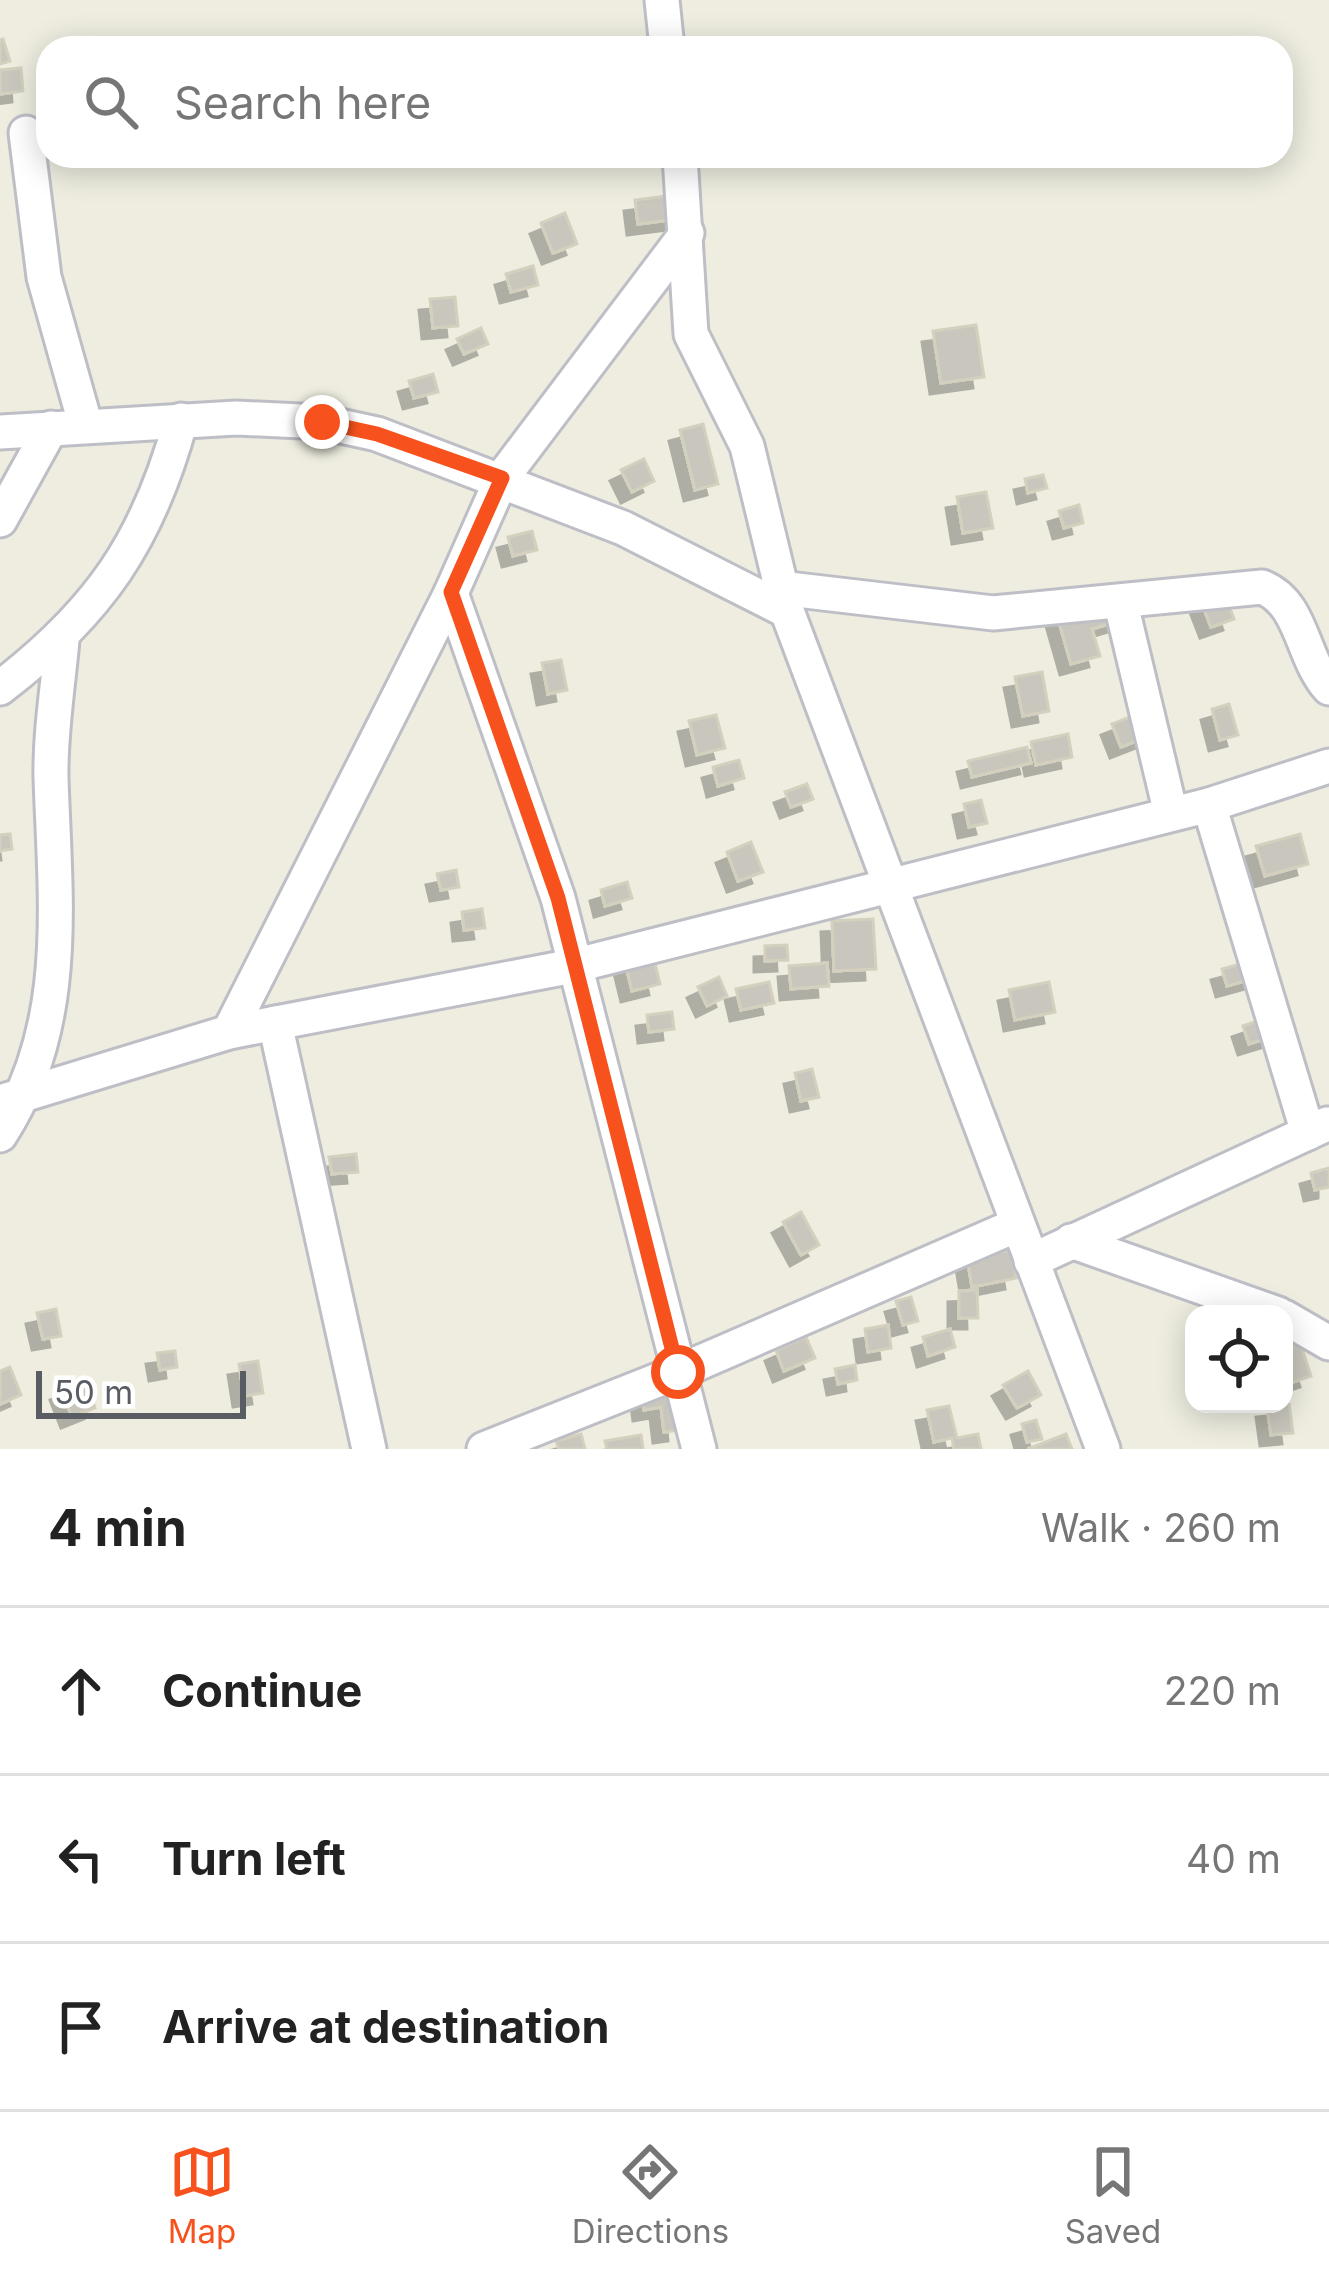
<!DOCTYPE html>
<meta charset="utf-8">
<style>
:root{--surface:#fff;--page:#f2f2f2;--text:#222;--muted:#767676;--line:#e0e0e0;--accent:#f7521d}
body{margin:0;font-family:Inter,sans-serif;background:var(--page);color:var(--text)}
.controls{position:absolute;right:36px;bottom:36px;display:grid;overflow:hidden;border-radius:24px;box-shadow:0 6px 30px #0003}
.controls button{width:108px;height:108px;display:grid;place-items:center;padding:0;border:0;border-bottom:3px solid var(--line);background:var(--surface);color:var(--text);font:60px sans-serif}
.scale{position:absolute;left:36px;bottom:30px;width:210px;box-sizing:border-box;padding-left:12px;border:6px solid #595c63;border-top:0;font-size:33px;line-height:42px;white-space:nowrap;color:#595c63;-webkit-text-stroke:9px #fff;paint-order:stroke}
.stop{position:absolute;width:36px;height:36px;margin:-27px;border:9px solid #f7521d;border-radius:50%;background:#fff}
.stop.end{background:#f7521d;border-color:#fff;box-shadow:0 3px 12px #0008}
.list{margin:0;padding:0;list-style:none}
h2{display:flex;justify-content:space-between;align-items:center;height:156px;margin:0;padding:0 48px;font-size:51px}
h2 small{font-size:39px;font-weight:400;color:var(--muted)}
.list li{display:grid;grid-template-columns:78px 1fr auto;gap:36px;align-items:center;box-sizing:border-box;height:168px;padding:0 48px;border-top:3px solid var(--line)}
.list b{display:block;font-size:45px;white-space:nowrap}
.list em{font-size:39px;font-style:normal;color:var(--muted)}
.icon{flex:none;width:66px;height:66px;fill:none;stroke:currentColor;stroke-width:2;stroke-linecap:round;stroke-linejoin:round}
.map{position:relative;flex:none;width:1329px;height:1449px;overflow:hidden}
.search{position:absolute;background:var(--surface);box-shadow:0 6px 30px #0003;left:36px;right:36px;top:36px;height:132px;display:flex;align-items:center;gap:30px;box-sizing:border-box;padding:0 42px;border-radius:36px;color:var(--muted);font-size:45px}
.sheet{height:660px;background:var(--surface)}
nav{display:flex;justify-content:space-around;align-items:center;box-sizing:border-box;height:168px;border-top:3px solid var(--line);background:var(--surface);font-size:33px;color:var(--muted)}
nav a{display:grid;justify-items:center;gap:6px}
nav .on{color:var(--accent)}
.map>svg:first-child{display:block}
</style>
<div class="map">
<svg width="1329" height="1449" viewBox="0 0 1329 1449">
<defs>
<filter id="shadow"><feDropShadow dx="-11" dy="11" stdDeviation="0" flood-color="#0004"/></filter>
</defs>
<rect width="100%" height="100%" fill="#eeede0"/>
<!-- building -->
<g fill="#c9c7bd" stroke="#d3d0be" stroke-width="3" filter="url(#shadow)">
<path d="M3,39l7,22 -10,3v-24z"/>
<path d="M21,68l2,23 -23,3v-24z"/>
<path d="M683,194l3,24 -48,6 -3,-24z"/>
<path d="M565,213l12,31 -24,9 -12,-30z"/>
<path d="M533,266l5,19 -27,7 -5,-18z"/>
<path d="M455,297l3,29 -25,2 -3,-29z"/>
<path d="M976,325l8,52 -43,6 -8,-52z"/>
<path d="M481,328l7,16 -24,10 -7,-15z"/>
<path d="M433,374l5,18 -24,6 -5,-17z"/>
<path d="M703,424l15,60 -23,6 -15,-60z"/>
<path d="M644,459l10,22 -22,11 -11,-22z"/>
<path d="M1043,475l4,13 -19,5 -3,-14z"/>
<path d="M986,492l7,36 -30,5 -6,-36z"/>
<path d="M1079,505l4,18 -19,5 -5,-17z"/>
<path d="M532,531l5,19 -24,6 -5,-19z"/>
<path d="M1222,587l12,32 -23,8 -12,-31z"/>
<path d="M1116,598l6,22 -30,9 8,27 -29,8 -14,-49z"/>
<path d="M561,660l6,30 -19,4 -6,-31z"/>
<path d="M1042,672l7,39 -26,5 -8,-39z"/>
<path d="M1229,704l9,31 -18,5 -8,-31z"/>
<path d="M1143,712l9,23 -31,12 -9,-23z"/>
<path d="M716,715l9,33 -28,7 -8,-34z"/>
<path d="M1068,734l4,23 -36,8 -5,-23z"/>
<path d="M1027,747l4,16 -59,14 -4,-16z"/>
<path d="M739,760l5,18 -26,8 -5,-19z"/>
<path d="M807,784l6,15 -22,8 -6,-15z"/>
<path d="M981,800l6,23 -18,4 -5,-23z"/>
<path d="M10,834l2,15 -12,2v-16z"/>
<path d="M1300,834l8,30 -43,12 -9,-30z"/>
<path d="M751,842l12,30 -25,9 -11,-29z"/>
<path d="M456,870l3,17 -18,3 -4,-16z"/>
<path d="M627,882l5,16 -27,8 -4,-16z"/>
<path d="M482,909l3,19 -21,2 -2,-18z"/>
<path d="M873,919l3,50 -42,2 -2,-50z"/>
<path d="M787,945l1,15 -23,1v-15z"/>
<path d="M652,951l8,33 -28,7 -8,-33z"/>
<path d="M1251,961l5,17 -29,8 -5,-17z"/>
<path d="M827,963l2,23 -38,3 -2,-23z"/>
<path d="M719,977l8,19 -20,10 -9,-19z"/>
<path d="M769,982l5,21 -33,7 -5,-21z"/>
<path d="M1049,982l6,30 -40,8 -6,-30z"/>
<path d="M672,1012l2,17 -25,3 -2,-17z"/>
<path d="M1269,1017l6,19 -26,8 -6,-18z"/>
<path d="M812,1069l7,28 -18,4 -6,-28z"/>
<path d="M356,1154l2,18 -26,2 -3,-17z"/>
<path d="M1329,1168v19l-14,3 -4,-17z"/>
<path d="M801,1212l18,33 -18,10 -18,-33z"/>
<path d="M1011,1250l5,28 -44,9 -5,-29z"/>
<path d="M977,1290l1,28h-19v-27z"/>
<path d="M911,1297l7,24 -15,4 -7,-24z"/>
<path d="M56,1309l5,27 -18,3 -6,-26z"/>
<path d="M888,1325l3,23 -23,4 -3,-23z"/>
<path d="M950,1329l5,18 -27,9 -5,-19z"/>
<path d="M806,1337l9,21 -31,13 -8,-21z"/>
<path d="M1300,1343l11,33 -24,8 -3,-36z"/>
<path d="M175,1351l2,16 -17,3 -3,-17z"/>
<path d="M258,1361l5,32 -19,3 -5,-32z"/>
<path d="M855,1365l2,15 -19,4 -3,-15z"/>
<path d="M10,1367l11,28 -21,9v-33z"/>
<path d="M1028,1371l13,24 -24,13 -14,-23z"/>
<path d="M85,1380l10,28 -23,9 -11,-28z"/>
<path d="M675,1392l4,38 -15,2 -3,-25 -17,3 -2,-15z"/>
<path d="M1289,1404l4,29 -22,2 -4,-29z"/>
<path d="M949,1406l8,32 21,-4 3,15h-27l-2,-11 -18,4 -7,-32z"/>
<path d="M1036,1420l6,19 -15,3 -5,-18z"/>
<path d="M581,1434l4,15h-26l-3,-8z"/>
<path d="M1066,1434l6,15h-44z"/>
<path d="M641,1435l2,14h-36l-2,-8z"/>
</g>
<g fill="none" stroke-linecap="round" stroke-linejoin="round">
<!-- minor casing -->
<g stroke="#bebfc6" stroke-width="39">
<g id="minor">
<path d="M662,0l5,48"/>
<path d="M26,133l18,144 41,146"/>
<path d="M680,156l11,178 56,112 40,165 316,838"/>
<path d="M0,432l236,-14 86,4 55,12 246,94 164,83"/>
<path d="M0,520l51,-92"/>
<path d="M780,588l213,25 269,-26c41,16 39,70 67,101"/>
<path d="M451,593l107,305 141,551"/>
<path d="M1121,604l50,210"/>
<path d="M0,688c99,-76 148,-147 181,-268"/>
<path d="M1209,805l99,328"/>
<path d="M275,1023l94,426"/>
<path d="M229,1032l222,-439 51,-115 185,-245"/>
<path d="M0,1102l229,-70 344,-66 636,-161 120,-39"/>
<path d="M0,1135c71,-109 55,-233 51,-357 -1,-45 7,-92 11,-138"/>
<path d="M1071,1241l207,73"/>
<path d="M1031,1261l296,-137"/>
<path d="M1284,1317l45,26"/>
<path d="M484,1449l194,-77 339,-147"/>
</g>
</g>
<!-- minor -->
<use href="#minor" stroke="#fff" stroke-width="33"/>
</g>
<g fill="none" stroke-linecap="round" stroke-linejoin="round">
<!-- route -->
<path stroke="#f7521d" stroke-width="15" d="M322,422l55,12 125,44 -51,114 107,306 120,474"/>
</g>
</svg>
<div class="controls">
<button><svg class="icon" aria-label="locate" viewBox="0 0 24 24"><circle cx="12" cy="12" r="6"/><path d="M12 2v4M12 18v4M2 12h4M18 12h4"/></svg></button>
</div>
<div class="scale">50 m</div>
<div class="stop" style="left:678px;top:1372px"></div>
<div class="stop end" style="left:322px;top:422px"></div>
<div class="search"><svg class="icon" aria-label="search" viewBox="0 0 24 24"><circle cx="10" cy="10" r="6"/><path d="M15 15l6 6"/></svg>Search here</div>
</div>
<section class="sheet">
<h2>4 min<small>Walk · 260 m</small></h2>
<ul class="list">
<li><svg class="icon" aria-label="ahead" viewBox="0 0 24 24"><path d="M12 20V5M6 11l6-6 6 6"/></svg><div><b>Continue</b></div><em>220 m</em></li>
<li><svg class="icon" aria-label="left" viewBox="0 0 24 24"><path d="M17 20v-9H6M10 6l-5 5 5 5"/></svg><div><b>Turn left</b></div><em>40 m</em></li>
<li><svg class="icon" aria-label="arrive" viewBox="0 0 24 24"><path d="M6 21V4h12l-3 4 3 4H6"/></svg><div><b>Arrive at destination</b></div></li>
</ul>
</section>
<nav>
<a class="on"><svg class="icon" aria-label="map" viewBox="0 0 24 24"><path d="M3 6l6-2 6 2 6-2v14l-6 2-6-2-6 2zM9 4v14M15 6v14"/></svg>Map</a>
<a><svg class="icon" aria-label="directions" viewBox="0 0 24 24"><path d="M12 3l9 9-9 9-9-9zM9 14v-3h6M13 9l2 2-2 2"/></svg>Directions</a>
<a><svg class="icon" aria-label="saved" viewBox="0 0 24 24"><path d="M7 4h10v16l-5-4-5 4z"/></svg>Saved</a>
</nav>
